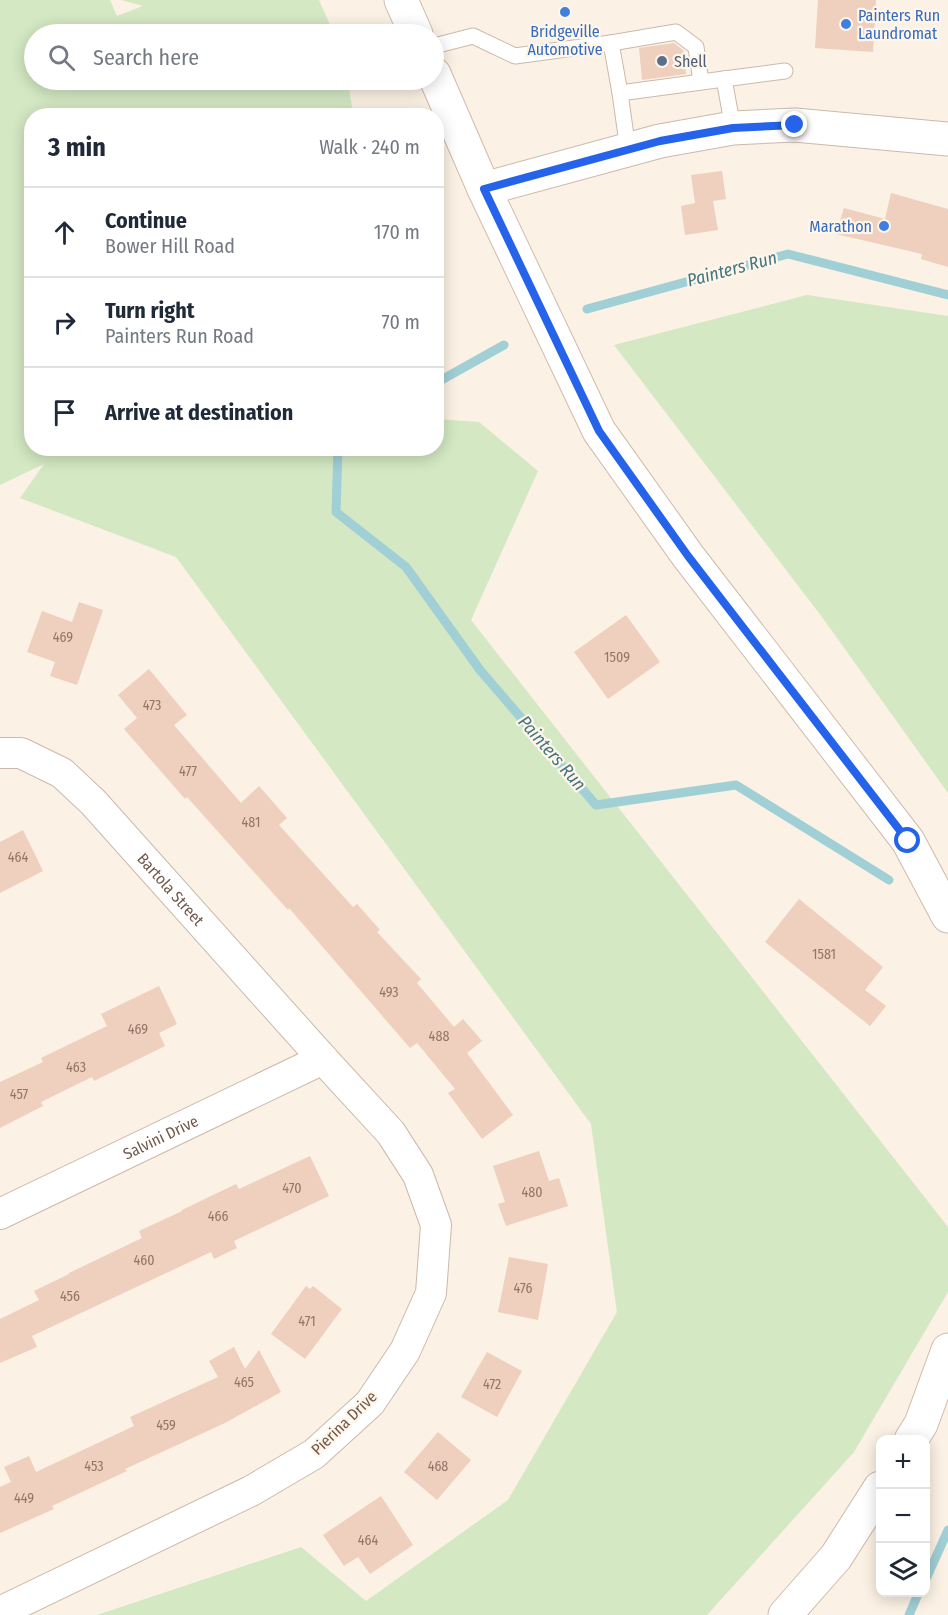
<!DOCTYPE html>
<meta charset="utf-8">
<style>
:root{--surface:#fff;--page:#f2f2f3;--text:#1f2937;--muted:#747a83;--line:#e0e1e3}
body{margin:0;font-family:"Fira Sans Condensed",sans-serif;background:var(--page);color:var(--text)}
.controls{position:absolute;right:18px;bottom:18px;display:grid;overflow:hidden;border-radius:12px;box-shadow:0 3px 15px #0003}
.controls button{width:54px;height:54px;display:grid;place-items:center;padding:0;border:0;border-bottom:2px solid var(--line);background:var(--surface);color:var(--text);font:30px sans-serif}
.stop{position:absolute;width:18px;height:18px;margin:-14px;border:4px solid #2563eb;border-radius:50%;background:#fff}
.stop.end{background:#2563eb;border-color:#fff;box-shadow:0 2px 6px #0008}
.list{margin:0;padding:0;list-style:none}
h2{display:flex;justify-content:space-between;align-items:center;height:78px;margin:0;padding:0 24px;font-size:26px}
h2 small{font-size:20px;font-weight:400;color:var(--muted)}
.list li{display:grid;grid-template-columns:39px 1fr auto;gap:18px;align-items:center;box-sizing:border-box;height:90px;padding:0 24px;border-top:2px solid var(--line)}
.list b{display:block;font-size:22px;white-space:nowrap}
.list p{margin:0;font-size:20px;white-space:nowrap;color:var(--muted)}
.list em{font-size:20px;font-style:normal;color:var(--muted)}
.icon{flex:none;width:33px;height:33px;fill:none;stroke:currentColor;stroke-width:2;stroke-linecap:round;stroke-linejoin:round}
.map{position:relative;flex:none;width:948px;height:1615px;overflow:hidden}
.search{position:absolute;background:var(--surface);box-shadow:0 3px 15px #0003;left:24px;top:24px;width:420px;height:66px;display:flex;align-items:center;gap:15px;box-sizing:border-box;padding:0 21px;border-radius:33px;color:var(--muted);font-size:22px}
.panel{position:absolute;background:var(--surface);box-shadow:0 3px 15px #0003;left:24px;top:108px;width:420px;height:348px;border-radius:24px}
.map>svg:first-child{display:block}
</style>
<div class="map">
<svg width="948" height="1615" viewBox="0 0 948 1615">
<rect width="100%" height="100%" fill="#fbf1e4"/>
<!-- green -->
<g fill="#d3e8c3">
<path d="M0,0h110l7,16 26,-10 -22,-6h198l15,34h-300v46h314l5,35 -321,1v332h404l1,-29 42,3 59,49 -67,149 477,607v65l-94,160 -147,163h-610l204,-68 65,54 142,-101 109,-188 -26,-188 -415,-567 -156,-59 24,-34 -44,21z"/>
<path d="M807,295l141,21v477l-126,-176 -208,-272z"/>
</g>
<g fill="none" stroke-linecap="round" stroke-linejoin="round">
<!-- stream -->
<g stroke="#a0cfd5" stroke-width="9">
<path d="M587,309l201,-55 160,41"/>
<path d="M436,383l68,-38"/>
<path d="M338,448l-2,64 70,55 74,103 116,135 140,-20 153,95"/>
<path d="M926,1579l22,-49"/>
<path d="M909,1615l10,-23"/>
</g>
</g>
<!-- building -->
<g fill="#efcfbd">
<path d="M818,0h58l-3,52 -58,-4z"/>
<path d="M674,43l9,7 3,24 -44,6 -3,-32z"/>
<path d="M722,171l4,28 -13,2 5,29 -33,5 -4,-29 14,-3 -4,-28z"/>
<path d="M891,193l57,16v58l-27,-8 1,-5 -86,-20 8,-26 41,11z"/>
<path d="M79,602l24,8 -26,75 -27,-9 5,-14 -28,-10 15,-41 30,11z"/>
<path d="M626,615l34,47 -52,37 -34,-47z"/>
<path d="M149,669l38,46 -13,10 67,78 18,-17 28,32 -8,7 74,82 4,-3 23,26 -3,2 44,47 -4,4 37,44 9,-8 19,22 -15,12 46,62 -31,24 -34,-46 7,-4 -38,-46 -7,5 -121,-140 -1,2 -101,-113 -2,2 -61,-70 13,-11 -19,-23z"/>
<path d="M23,830l20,41 -43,22v-51z"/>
<path d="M799,899l84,68 -18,23 21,16 -16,20 -105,-84z"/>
<path d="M159,986l18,38 -18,9 6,13 -71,35 -2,-4 -51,25 2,4 -43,22v-46l43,-20 -2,-4 66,-32 -6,-12z"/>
<path d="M539,1151l10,30 10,-3 9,28 -62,20 -8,-22 7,-2 -12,-36z"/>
<path d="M310,1156l19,40 -95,45 3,7 -23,11 -3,-7 -179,84 5,11 -37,16v-44l39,-19 -5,-9 35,-17v-1l73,-35 -3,-7 43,-20v-1l54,-26 3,5z"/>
<path d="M509,1257l39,7 -10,56 -40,-8z"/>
<path d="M306,1286l4,3 3,-3 29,23 -37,50 -34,-25z"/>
<path d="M234,1347l11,22 14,-19 22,42 -56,31 -100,46 2,2 -75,35 2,3 -54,24v-46l11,-5 -7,-15 25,-11 7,16 98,-46 -4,-9 88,-40 -9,-16z"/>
<path d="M487,1352l35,19 -25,46 -36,-20z"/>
<path d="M438,1432l33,28 -34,40 -33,-28z"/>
<path d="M381,1496l32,49 -43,29 -12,-17 -14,9 -21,-31z"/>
</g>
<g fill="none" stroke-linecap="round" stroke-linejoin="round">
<!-- service casing -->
<g stroke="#ccb9ab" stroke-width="17">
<g id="service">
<path d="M611,43l65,-11 20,15 5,35"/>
<path d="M434,46l39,-10 42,20 96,-13 9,50 8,57"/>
<path d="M724,79l61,-8"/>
<path d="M620,93l104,-14 9,49"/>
</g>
</g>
<!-- minor casing -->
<g stroke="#ccb9ab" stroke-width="32">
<g id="minor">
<path id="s1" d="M0,753h21l41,20 31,29 230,257 68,74 27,42 18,50 -5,68 -26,58 -35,52 -56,51 -63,37 -251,121"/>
<path id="s2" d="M0,1214l323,-155"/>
</g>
</g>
<!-- tertiary casing -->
<g stroke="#ccb9ab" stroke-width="35">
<path id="tertiary" d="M484,189l176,-48 73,-13 62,-3 153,14"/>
</g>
<!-- secondary casing -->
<g stroke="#d1bbac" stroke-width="35">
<g id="secondary">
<path d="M401,0l15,34"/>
<path d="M434,74l50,115 115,242 89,125 220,285 40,75"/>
<path d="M911,1440l10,-16 27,-74"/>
<path d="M785,1615l51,-58 44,-69"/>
</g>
</g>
<!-- service -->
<use href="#service" stroke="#fff" stroke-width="15"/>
<!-- minor -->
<use href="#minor" stroke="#fff" stroke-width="30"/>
<!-- tertiary -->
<use href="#tertiary" stroke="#fff" stroke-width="33"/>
<!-- secondary -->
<use href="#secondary" stroke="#fff" stroke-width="33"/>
</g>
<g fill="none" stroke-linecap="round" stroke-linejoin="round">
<!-- route -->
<path stroke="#2563eb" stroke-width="8" d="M795,125l-62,3 -73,13 -176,48 115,242 89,125 220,285"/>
</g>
<!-- markers -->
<g fill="#3f7fe0" stroke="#fef6ea" stroke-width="2">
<circle cx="565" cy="12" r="6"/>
<circle cx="846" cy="24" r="6"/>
<circle cx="884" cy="226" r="6"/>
</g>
<circle fill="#5c6f8a" stroke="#fef6ea" stroke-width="2" cx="662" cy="61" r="6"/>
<g text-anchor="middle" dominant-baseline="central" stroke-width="4.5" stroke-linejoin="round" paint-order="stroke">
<!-- number labels -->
<g font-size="14" fill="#917668">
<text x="63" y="637">469</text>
<text x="617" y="657">1509</text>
<text x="152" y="705">473</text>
<text x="188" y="771">477</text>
<text x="251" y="822">481</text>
<text x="18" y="857">464</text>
<text x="824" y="954">1581</text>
<text x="389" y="992">493</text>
<text x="138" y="1029">469</text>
<text x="439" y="1036">488</text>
<text x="76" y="1067">463</text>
<text x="19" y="1094">457</text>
<text x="292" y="1188">470</text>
<text x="532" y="1192">480</text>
<text x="218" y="1216">466</text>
<text x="144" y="1260">460</text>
<text x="523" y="1288">476</text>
<text x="70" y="1296">456</text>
<text x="307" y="1321">471</text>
<text x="244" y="1382">465</text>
<text x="492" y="1384">472</text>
<text x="166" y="1425">459</text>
<text x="94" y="1466">453</text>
<text x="438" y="1466">468</text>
<text x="24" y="1498">449</text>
<text x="368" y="1540">464</text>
</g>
<!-- shop labels -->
<g font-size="16" fill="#366cbe" stroke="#fef6ea" text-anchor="start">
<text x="858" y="15">Painters Run<tspan x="858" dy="18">Laundromat</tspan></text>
<text x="565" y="31" text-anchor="middle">Bridgeville<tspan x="565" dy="18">Automotive</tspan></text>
<text x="872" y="226" text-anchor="end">Marathon</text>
</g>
<!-- service labels -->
<g font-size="16" fill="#4e5e75" stroke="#fef6ea" text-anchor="start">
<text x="674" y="61">Shell</text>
</g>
<!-- street labels -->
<g font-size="16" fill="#72584b" stroke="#fef6ea">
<text stroke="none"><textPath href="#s1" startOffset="226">Bartola Street</textPath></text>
<text stroke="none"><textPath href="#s2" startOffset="178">Salvini Drive</textPath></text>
<text transform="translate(344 1423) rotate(-44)">Pierina Drive</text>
</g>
<!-- water labels -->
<g font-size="18" font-style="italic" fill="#43767e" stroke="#fef6ea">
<text transform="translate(732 269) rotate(-15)">Painters Run</text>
<text transform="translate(552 753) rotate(49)">Painters Run</text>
</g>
</g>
</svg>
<div class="controls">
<button>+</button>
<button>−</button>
<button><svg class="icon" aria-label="layers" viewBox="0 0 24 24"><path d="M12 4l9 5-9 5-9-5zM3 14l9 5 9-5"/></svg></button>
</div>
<div class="stop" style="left:908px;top:841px"></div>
<div class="stop end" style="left:795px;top:125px"></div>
<div class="search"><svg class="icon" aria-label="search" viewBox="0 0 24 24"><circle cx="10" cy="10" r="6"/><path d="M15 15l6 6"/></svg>Search here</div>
<section class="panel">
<h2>3 min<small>Walk · 240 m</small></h2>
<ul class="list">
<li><svg class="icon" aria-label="ahead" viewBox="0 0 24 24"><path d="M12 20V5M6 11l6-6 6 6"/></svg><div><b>Continue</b><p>Bower Hill Road</p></div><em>170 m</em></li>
<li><svg class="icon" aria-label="right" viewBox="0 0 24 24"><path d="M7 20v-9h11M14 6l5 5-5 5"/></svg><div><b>Turn right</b><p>Painters Run Road</p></div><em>70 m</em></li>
<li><svg class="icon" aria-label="arrive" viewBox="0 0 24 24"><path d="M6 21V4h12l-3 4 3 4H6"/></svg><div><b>Arrive at destination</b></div></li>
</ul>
</section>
</div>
